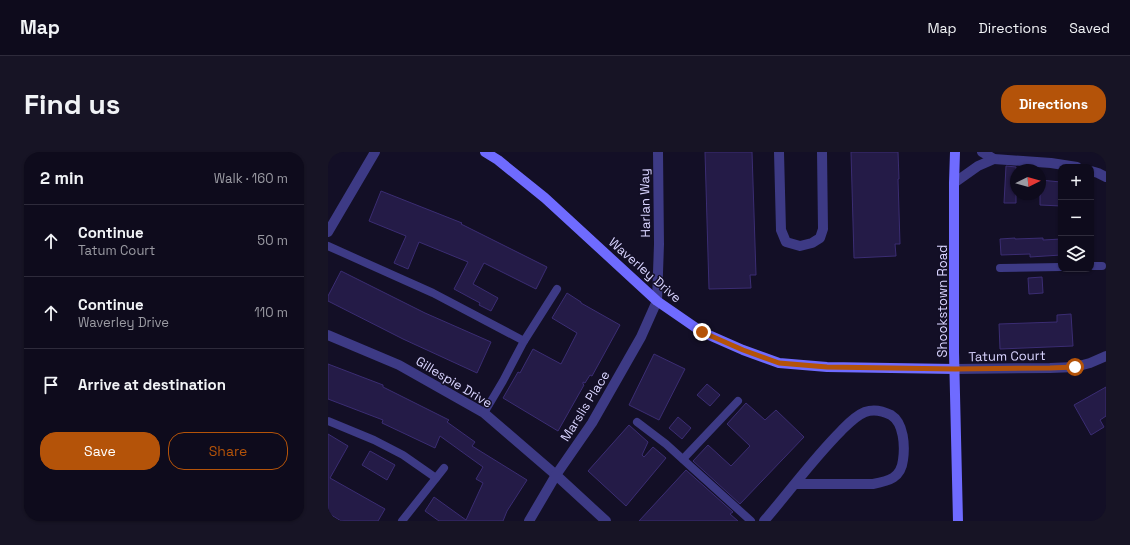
<!DOCTYPE html>
<meta charset="utf-8">
<style>
:root{--surface:#0e0b1c;--page:#171425;--text:#f1f3f6;--muted:#9b9ba3;--line:#2e2b3b;--accent:#b45309}
body{margin:0;font-family:"Space Grotesk",sans-serif;background:var(--page);color:var(--text)}
.controls{position:absolute;right:12px;top:12px;display:grid;overflow:hidden;border-radius:8px;box-shadow:0 1px 3px #0004}
.controls button{width:36px;height:36px;display:grid;place-items:center;padding:0;border:0;border-bottom:1px solid var(--line);background:var(--surface);color:var(--text);font:20px sans-serif}
.compass{position:absolute;left:682px;top:12px;width:36px;height:36px;border-radius:50%;background:var(--surface);box-shadow:0 1px 3px #0004;rotate:85deg}
.stop{position:absolute;width:12px;height:12px;margin:-9px;border:3px solid #b45309;border-radius:50%;background:#fff}
.stop.end{background:#b45309;border-color:#fff;box-shadow:0 1px 4px #0008}
.list{margin:0;padding:0;list-style:none}
h2{display:flex;justify-content:space-between;align-items:center;height:52px;margin:0;padding:0 16px;font-size:17px}
h2 small{font-size:13px;font-weight:400;color:var(--muted)}
.list li{display:grid;grid-template-columns:26px 1fr auto;gap:12px;align-items:center;box-sizing:border-box;height:72px;padding:0 16px;border-top:1px solid var(--line)}
.list b{display:block;font-size:15px;white-space:nowrap}
.list p{margin:0;font-size:13px;white-space:nowrap;color:var(--muted)}
.list em{font-size:13px;font-style:normal;color:var(--muted)}
.actions{display:flex;gap:8px;padding:12px 16px}
.actions a{flex:1;padding:9px 0;border:1px solid var(--accent);border-radius:16px;text-align:center;font-size:14px;color:var(--accent)}
.actions .main{background:var(--accent);color:#fff}
.icon{flex:none;width:22px;height:22px;fill:none;stroke:currentColor;stroke-width:2;stroke-linecap:round;stroke-linejoin:round}
.map{position:relative;flex:none;width:778px;height:369px;overflow:hidden;border-radius:16px}
header{display:flex;align-items:center;gap:24px;box-sizing:border-box;height:56px;padding:0 20px;background:var(--surface);border-bottom:1px solid var(--line)}
header strong{font-size:19px}
nav{display:flex;gap:22px;margin-inline-start:auto;font-size:14px}
.intro{display:flex;align-items:center;justify-content:space-between;box-sizing:border-box;height:96px;padding:0 24px}
h1{margin:0;font-size:28px}
.button{padding:10px 18px;border-radius:16px;background:var(--accent);color:#fff;font-size:14px;font-weight:700}
main{display:flex;gap:24px;padding:0 24px}
aside{flex:1;background:var(--surface);border-radius:16px;box-shadow:0 1px 3px #0004}
.map>svg:first-child{display:block}
</style>
<header>
<strong>Map</strong>
<nav><a>Map</a><a>Directions</a><a>Saved</a></nav>
</header>
<div class="intro"><h1>Find us</h1><a class="button">Directions</a></div>
<main>
<aside>
<h2>2 min<small>Walk · 160 m</small></h2>
<ul class="list">
<li><svg class="icon" aria-label="ahead" viewBox="0 0 24 24"><path d="M12 20V5M6 11l6-6 6 6"/></svg><div><b>Continue</b><p>Tatum Court</p></div><em>50 m</em></li>
<li><svg class="icon" aria-label="ahead" viewBox="0 0 24 24"><path d="M12 20V5M6 11l6-6 6 6"/></svg><div><b>Continue</b><p>Waverley Drive</p></div><em>110 m</em></li>
<li><svg class="icon" aria-label="arrive" viewBox="0 0 24 24"><path d="M6 21V4h12l-3 4 3 4H6"/></svg><div><b>Arrive at destination</b></div></li>
</ul>
<div class="actions"><a class="main">Save</a><a>Share</a></div>
</aside>
<div class="map">
<svg width="778" height="369" viewBox="0 0 778 369">
<rect width="100%" height="100%" fill="#130f26"/>
<!-- building -->
<g fill="#241b47" stroke="#3b2d73">
<path d="M377,0h47l4,123h-6l1,13 -42,1z"/>
<path d="M523,0h47l1,27h-1l2,65h-5l1,12 -42,2z"/>
<path d="M678,14l10,1v36h-12z"/>
<path d="M712,28l21,2v24l-21,-1z"/>
<path d="M53,39l81,32 -1,1 86,43 -11,22 -52,-26 -11,21 25,14 -7,13 -12,-6 1,-2 -26,-14 14,-27 -49,-20 -11,27 -14,-6 12,-27 -37,-15z"/>
<path d="M687,86v1l28,-1v2l18,-1v16l-31,2v-3l-29,1 -1,-16z"/>
<path d="M13,119l84,42 66,29 -14,31 -74,-34 -75,-38v-5z"/>
<path d="M714,125l1,16 -14,1 -1,-16z"/>
<path d="M239,141l14,9v1l39,22 -28,51 -2,-1 -5,8 -2,-1v2l1,1 -26,46 -55,-33 15,-26 2,1 13,-24 28,15 16,-31 -25,-15z"/>
<path d="M743,162l2,32 -73,3 -1,-25 58,-2v-7z"/>
<path d="M326,202l31,15 -26,51 -30,-15z"/>
<path d="M0,212l55,21v2l66,33 -2,2 28,20 -3,4 55,34 -20,31 -4,10h-64l-14,-10 9,-14 32,23 17,-37 -7,-4 7,-12 -43,-31 -5,12 -53,-25 1,-3 -55,-21z"/>
<path d="M379,232l13,11 -10,11 -13,-11z"/>
<path d="M778,235v29l-6,4 4,7 -13,8 -17,-30z"/>
<path d="M418,251l19,17 11,-10 28,27 -64,67 -47,-43 15,-16 23,21 19,-20 -23,-22z"/>
<path d="M350,265l13,11 -9,11 -13,-11z"/>
<path d="M301,273l19,17 -6,13 2,2 9,-10 13,11 -40,48 -38,-35z"/>
<path d="M0,282l20,12 -18,32 55,31 -7,12h-37l-13,-8z"/>
<path d="M42,299l25,14 -8,15 -25,-15z"/>
<path d="M358,318l47,42 -3,2 8,7h-99z"/>
</g>
<g fill="none" stroke-linecap="round" stroke-linejoin="round">
<!-- lane -->
<g stroke="#3d3a85" stroke-width="8">
<path d="M0,94l105,47 91,48 -21,40 -19,32"/>
<path d="M763,114h11"/>
<path d="M672,116l61,-1"/>
<path d="M196,189l33,-52"/>
<path d="M0,269l46,19 29,15 33,23"/>
<path d="M309,270l29,22 85,77"/>
<path d="M355,307l55,-58"/>
<path d="M74,369l42,-53"/>
</g>
<!-- street -->
<g stroke="#3d3a85" stroke-width="10">
<path d="M451,0l2,78 5,12 14,4 12,-3 8,-5 3,-9 -1,-77"/>
<path d="M654,0l12,7 57,4 26,4"/>
<path d="M763,19l7,2 8,4"/>
<path d="M626,31l24,-17 16,-7"/>
<path d="M0,80l47,-80"/>
<path d="M0,183l71,30 85,48 72,62 50,46"/>
<path d="M627,217l95,-1 25,-1 15,-4 16,-7"/>
<path d="M201,369l27,-46 36,-52 49,-86 16,-36 2,-57 -1,-92"/>
<path d="M436,369c26,-30 49,-62 77,-90 7,-7 14,-15 24,-19 8,-3 18,-1 26,3 13,8 14,31 12,45 -2,18 -14,21 -30,24h-78"/>
</g>
<!-- secondary -->
<g stroke="#6f6bff" stroke-width="10">
<path d="M157,0l13,8 47,38 112,103 45,31 41,18 36,13 48,4 128,2"/>
<path d="M627,0l-1,31v169l4,169"/>
</g>
</g>
<g fill="none" stroke-linecap="round" stroke-linejoin="round">
<!-- route -->
<path stroke="#b45309" stroke-width="5" d="M374,180l41,18 36,13 48,4 128,2 95,-1 25,-1"/>
</g>
<g text-anchor="middle" dominant-baseline="central" stroke-width="3" stroke-linejoin="round" paint-order="stroke">
<!-- street labels -->
<g font-size="13" fill="#d9d4ff" stroke="#130f26">
<text transform="translate(317 51) rotate(-91)">Harlan Way</text>
<text transform="translate(317 118) rotate(41)">Waverley Drive</text>
<text transform="translate(614 149) rotate(-90)">Shookstown Road</text>
<text transform="translate(679 204) rotate(-1)">Tatum Court</text>
<text transform="translate(126 230) rotate(31)">Gillespie Drive</text>
<text transform="translate(257 254) rotate(-58)">Marslis Place</text>
</g>
</g>
</svg>
<div class="controls">
<button>+</button>
<button>−</button>
<button><svg class="icon" aria-label="layers" viewBox="0 0 24 24"><path d="M12 4l9 5-9 5-9-5zM3 14l9 5 9-5"/></svg></button>
</div>
<svg class="compass" viewBox="-18 -18 36 36"><path d="M0-13l5 13h-10z" fill="#e53935"/><path d="M0 13l5-13h-10z" fill="#9b9ba3"/></svg>
<div class="stop" style="left:747px;top:215px"></div>
<div class="stop end" style="left:374px;top:180px"></div>
</div>
</main>
